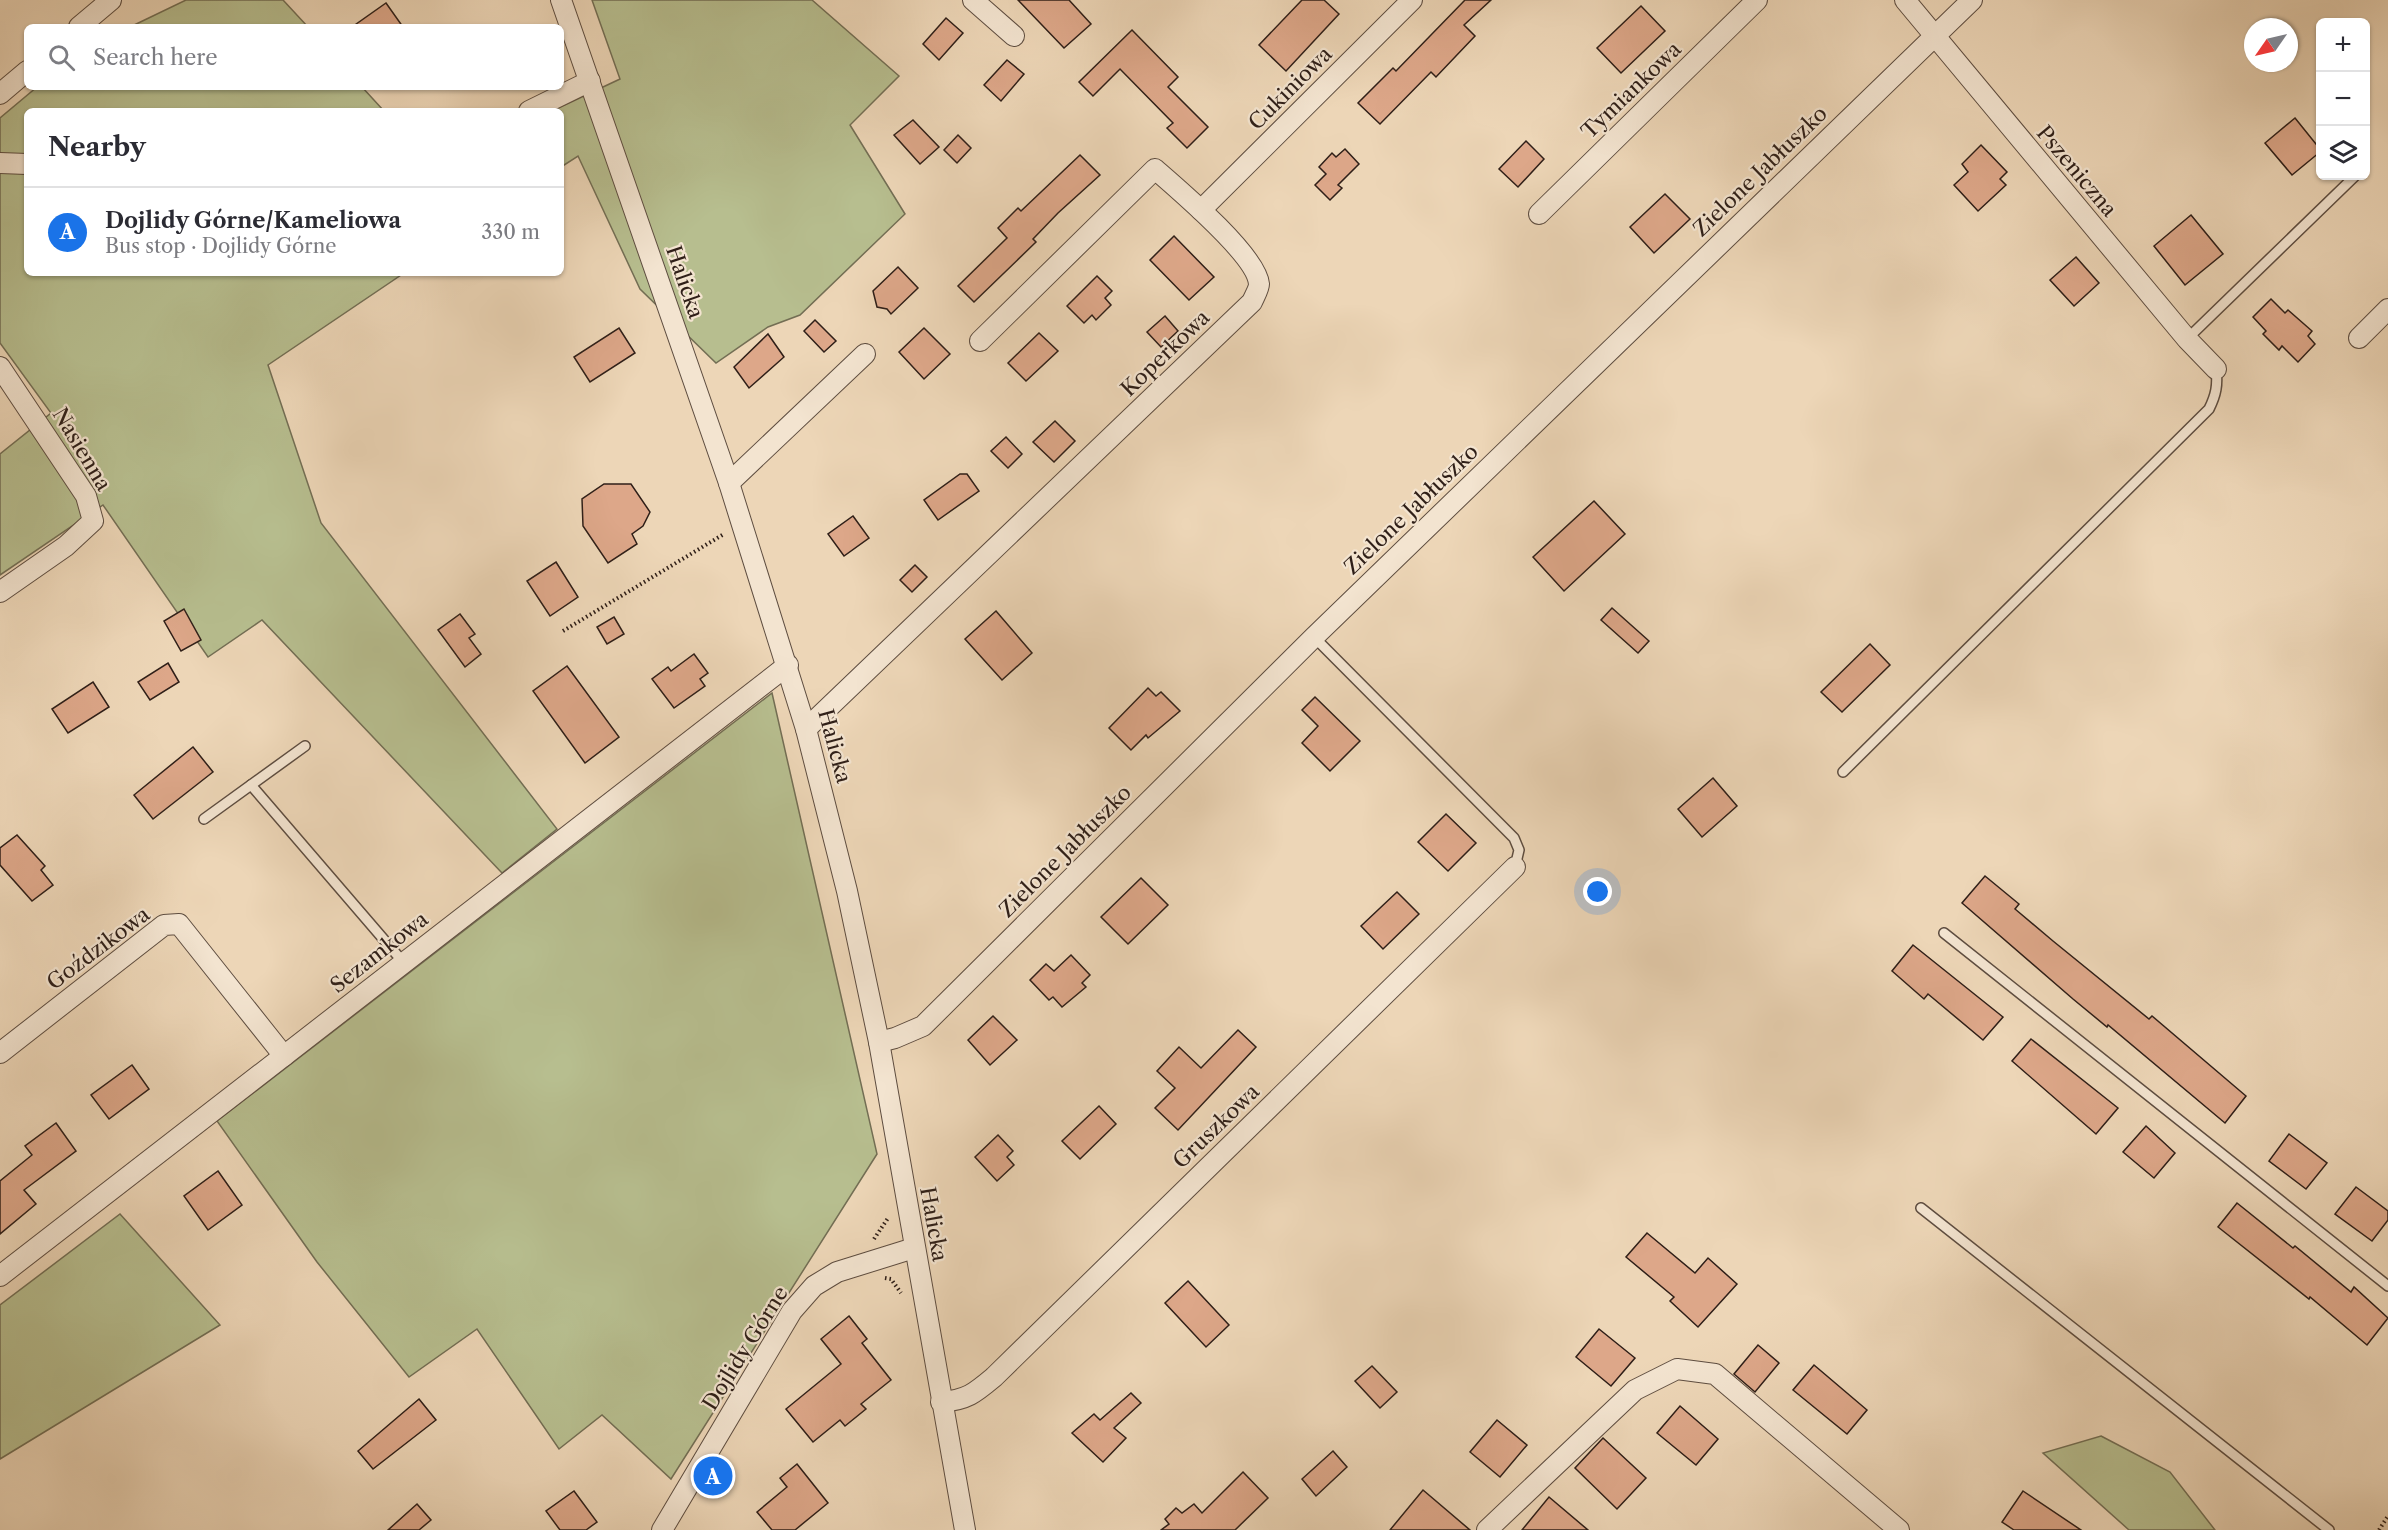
<!DOCTYPE html>
<meta charset="utf-8">
<style>
:root{--surface:#fff;--page:#f2f2f3;--text:#2b2b33;--muted:#7c7c81;--line:#e1e1e2;--accent:#1a73e8}
body{margin:0;font-family:"Libre Caslon Text",serif;background:var(--page);color:var(--text)}
.controls{position:absolute;right:18px;top:18px;display:grid;overflow:hidden;border-radius:9px;box-shadow:0 2px 4px #0004}
.controls button{width:54px;height:54px;display:grid;place-items:center;padding:0;border:0;border-bottom:2px solid var(--line);background:var(--surface);color:var(--text);font:30px sans-serif}
.compass{position:absolute;left:2244px;top:18px;width:54px;height:54px;border-radius:50%;background:var(--surface);box-shadow:0 2px 4px #0004;rotate:236deg}
.you{position:absolute;left:1598px;top:892px;width:21px;height:21px;margin:-15px;border:4px solid #fff;border-radius:50%;background:#1a73e8;box-shadow:0 0 0 9px #1a73e833}
.badge{display:grid;place-items:center;width:39px;height:39px;border-radius:50%;background:var(--accent);color:#fff;font-size:20px;font-weight:700}
.pin{position:absolute;translate:-50% -50%;border:3px solid #fff;box-shadow:0 2px 6px #0006}
.list{margin:0;padding:0;list-style:none}
h2{display:flex;justify-content:space-between;align-items:center;height:78px;margin:0;padding:0 24px;font-size:26px}
h2 small{font-size:20px;font-weight:400;color:var(--muted)}
.list li{display:grid;grid-template-columns:39px 1fr auto;gap:18px;align-items:center;box-sizing:border-box;height:90px;padding:0 24px;border-top:2px solid var(--line)}
.list b{display:block;font-size:22px;white-space:nowrap}
.list p{margin:0;font-size:20px;white-space:nowrap;color:var(--muted)}
.list em{font-size:20px;font-style:normal;color:var(--muted)}
.icon{flex:none;width:33px;height:33px;fill:none;stroke:currentColor;stroke-width:2;stroke-linecap:round;stroke-linejoin:round}
.map{position:relative;flex:none;width:2388px;height:1530px;overflow:hidden}
.search{position:absolute;background:var(--surface);box-shadow:0 2px 4px #0004;left:24px;top:24px;width:540px;height:66px;display:flex;align-items:center;gap:15px;box-sizing:border-box;padding:0 21px;border-radius:9px;color:var(--muted);font-size:22px}
.panel{position:absolute;background:var(--surface);box-shadow:0 2px 4px #0004;left:24px;top:108px;width:540px;height:168px;border-radius:9px}
.map>svg:first-child{display:block}
</style>
<div class="map">
<svg width="2388" height="1530" viewBox="0 0 2388 1530">
<rect width="100%" height="100%" fill="#edd6b7"/>
<filter id="stains"><feTurbulence type="fractalNoise" baseFrequency=".00333" numOctaves="4"/><feColorMatrix values="0 0 0 0 .2 0 0 0 0 .09 0 0 0 0 .02 0 0 0 .5 -.17"/></filter>
<radialGradient id="worn" r=".72"><stop offset=".6" stop-color="#630" stop-opacity="0"/><stop offset="1" stop-color="#630" stop-opacity=".3"/></radialGradient>
<!-- green -->
<g fill="#b7be8f" stroke="#736e54" stroke-width="1.5">
<path d="M186,0h97l25,27h-178z"/>
<path d="M592,0h220l87,76 -49,49 55,89 -105,101 -32,12 -52,36 -76,-74 -62,-133 -17,11v-56h-9l68,-32z"/>
<path d="M37,87h325l22,24h-357v162h377l-136,92 53,158 236,306 -55,44 -240,-253 -54,37 -105,-152 -103,70v-121l51,-41 -51,-70v-225z"/>
<path d="M772,693l105,461 -206,325 -69,-64 -43,34 -82,-120 -68,48 -92,-115 -100,-141z"/>
<path d="M120,1214l100,111 -220,134v-154z"/>
<path d="M2101,1436l69,36 45,58h-86l-86,-77z"/>
</g>
<!-- building -->
<g fill="#dda789" stroke="#2f1f18" stroke-width="1.5">
<path d="M1018,0h51l22,24 -27,24z"/>
<path d="M1302,0h22l15,14 -53,57 -27,-26z"/>
<path d="M1465,0h26l-27,25 11,11 -39,41 -5,-5 -51,52 -22,-21 35,-35 3,3z"/>
<path d="M386,3l17,24h-51z"/>
<path d="M1641,6l24,25 -44,42 -24,-25z"/>
<path d="M946,18l17,15 -24,27 -16,-16z"/>
<path d="M1132,30l46,47 -10,10 40,40 -21,21 -20,-20 6,-5 -53,-54 -27,27 -14,-14z"/>
<path d="M1007,60l17,14 -23,27 -17,-16z"/>
<path d="M2295,118l25,31v3l-28,23 -27,-32z"/>
<path d="M913,120l26,27 -19,17 -26,-29z"/>
<path d="M958,135l13,13 -14,15 -13,-13z"/>
<path d="M1526,141l18,18 -26,28 -19,-18z"/>
<path d="M1981,145l26,27 -7,7 6,6 -28,26 -24,-26 14,-13 -6,-8z"/>
<path d="M1345,149l14,15 -21,21 4,3 -12,12 -15,-15 11,-11 -7,-7 13,-14 4,4z"/>
<path d="M1080,155l20,20 -42,38 -25,26 3,3 -62,60 -16,-16 49,-48 -9,-10 20,-20 3,3z"/>
<path d="M1665,194l25,25 -36,34 -24,-26z"/>
<path d="M2191,215l32,39 -38,31 -31,-39z"/>
<path d="M1174,236l40,41 -25,23 -39,-40z"/>
<path d="M2076,257l23,26 -25,23 -24,-26z"/>
<path d="M898,267l20,21 -27,26 -4,-5 -10,-2 -4,-16z"/>
<path d="M1097,276l15,15 -7,7 6,7 -15,15 -4,-5 -8,8 -17,-17z"/>
<path d="M2271,299l14,14 3,-3 24,21 -4,5 7,8 -17,18 -16,-16 -3,4 -16,-16 3,-3 -13,-14z"/>
<path d="M1165,316l13,15 -17,16 -14,-15z"/>
<path d="M815,320l21,21 -12,11 -20,-21z"/>
<path d="M619,328l16,25 -45,29 -16,-25z"/>
<path d="M924,328l26,26 -26,25 -25,-27z"/>
<path d="M1039,333l19,18 -32,30 -18,-18z"/>
<path d="M768,334l16,23 -35,31 -15,-21z"/>
<path d="M1055,421l20,20 -21,21 -21,-20z"/>
<path d="M1006,437l16,17 -14,14 -17,-17z"/>
<path d="M960,474h7l12,17 -41,29 -14,-20z"/>
<path d="M604,484h27l19,28 -7,14 -11,8 5,10 -29,19 -25,-37 -1,-27z"/>
<path d="M1594,501l31,33 -61,57 -31,-34z"/>
<path d="M853,516l16,22 -25,18 -16,-22z"/>
<path d="M556,562l22,35 -28,19 -23,-35z"/>
<path d="M915,565l12,12 -15,15 -12,-12z"/>
<path d="M1612,608l37,33 -11,12 -37,-33z"/>
<path d="M184,609l17,31 -20,11 -17,-30z"/>
<path d="M996,611l36,42 -30,27 -37,-41z"/>
<path d="M460,614l15,20 -6,4 12,16 -16,13 -27,-37z"/>
<path d="M614,617l10,17 -17,10 -10,-17z"/>
<path d="M1870,644l20,21 -48,47 -21,-20z"/>
<path d="M694,654l14,19 -8,6 5,7 -31,22 -22,-29 16,-12 3,4z"/>
<path d="M168,663l11,19 -29,18 -12,-18z"/>
<path d="M567,666l52,71 -34,26 -52,-72z"/>
<path d="M93,682l16,25 -41,26 -16,-24z"/>
<path d="M1148,688l8,8 5,-4 19,19 -32,27 -2,-3 -15,15 -22,-22z"/>
<path d="M1315,697l45,44 -30,30 -28,-28 16,-17 -16,-16z"/>
<path d="M193,747l20,25 -60,47 -19,-24z"/>
<path d="M1713,778l24,28 -35,31 -24,-28z"/>
<path d="M1446,814l30,29 -28,28 -30,-29z"/>
<path d="M17,835l28,31 -4,4 12,15 -21,16 -32,-36v-17z"/>
<path d="M1985,876l34,28 -4,5 38,32 96,78 3,-3 94,80 -21,27 -117,-98 -1,2 -34,-28 -111,-96z"/>
<path d="M1141,878l27,27 -40,39 -27,-27z"/>
<path d="M1397,892l22,22 -36,35 -22,-23z"/>
<path d="M1913,945l90,72 -20,23 -55,-46 -4,5 -32,-28z"/>
<path d="M1071,955l19,20 -8,8 4,4 -24,20 -9,-10 -4,3 -19,-20 16,-16 8,7z"/>
<path d="M993,1016l24,24 -27,25 -22,-25z"/>
<path d="M1238,1030l18,17 -78,83 -23,-22 20,-20 -18,-17 22,-24 22,21z"/>
<path d="M2031,1039l87,69 -22,26 -84,-73z"/>
<path d="M132,1065l17,24 -40,30 -18,-24z"/>
<path d="M1099,1106l17,18 -36,35 -18,-18z"/>
<path d="M56,1123l20,28 -52,39 12,14 -36,30v-53l32,-26 -7,-9z"/>
<path d="M2146,1126l29,27 -21,25 -31,-26z"/>
<path d="M2289,1134l38,29 -21,26 -37,-28z"/>
<path d="M998,1135l15,16 -6,6 7,8 -17,16 -22,-24z"/>
<path d="M218,1171l24,34 -34,25 -24,-34z"/>
<path d="M2356,1187l32,24v9l-16,21 -37,-27z"/>
<path d="M2237,1203l56,45 2,-2 56,46 3,-5 34,31 -21,27 -57,-48 -1,2 -91,-72z"/>
<path d="M1647,1233l48,40 13,-15 29,26 -39,43 -28,-26 4,-4 -48,-40z"/>
<path d="M1188,1281l41,44 -23,22 -41,-44z"/>
<path d="M849,1316l18,23 -5,4 29,37 -30,24 5,5 -21,17 -5,-6 -27,22 -27,-33 55,-45 -20,-25z"/>
<path d="M1599,1329l36,29 -24,28 -35,-29z"/>
<path d="M1758,1345l21,18 -24,29 -21,-18z"/>
<path d="M1814,1365l53,45 -20,24 -54,-44z"/>
<path d="M1372,1366l25,26 -17,16 -25,-27z"/>
<path d="M1131,1393l10,10 -27,25 12,10 -23,24 -31,-29 22,-19 6,6z"/>
<path d="M419,1399l17,21 -63,49 -15,-18z"/>
<path d="M1680,1406l38,33 -22,26 -39,-32z"/>
<path d="M1497,1420l30,25 -27,32 -30,-25z"/>
<path d="M1603,1438l43,40 -29,31 -42,-41z"/>
<path d="M1333,1451l14,16 -31,29 -14,-17z"/>
<path d="M797,1464l31,39 -33,27h-23l-15,-18 30,-25 -7,-9z"/>
<path d="M1243,1472l25,26 -33,32h-74l8,-6 -4,-5 11,-11 6,5 12,-9 8,9z"/>
<path d="M1423,1490l47,40h-80z"/>
<path d="M574,1491l23,31 -11,8h-26l-14,-19z"/>
<path d="M2023,1491l58,39h-67l-12,-8z"/>
<path d="M1549,1497l39,33h-66z"/>
<path d="M417,1504l14,16 -12,10h-31z"/>
</g>
<g fill="none" stroke-linecap="round" stroke-linejoin="round">
<!-- lane casing -->
<g stroke="#5e4d40" stroke-width="12">
<g id="lane">
<path d="M2187,339l168,-163"/>
<path d="M1314,637l200,201 5,12 -4,17"/>
<path d="M1843,772l366,-363c7,-14 9,-24 7,-40"/>
<path d="M251,785l153,178"/>
<path d="M204,819l101,-73"/>
<path d="M1944,933l444,353"/>
<path d="M1921,1208l408,322"/>
</g>
</g>
<!-- street casing -->
<g stroke="#5e4d40" stroke-width="22">
<g id="street">
<path d="M561,0l168,483 77,246 41,162 32,151 86,488"/>
<path d="M973,0l41,36"/>
<path d="M1905,0l282,339 29,30"/>
<path d="M79,27l32,-27"/>
<path d="M0,94l27,-23"/>
<path d="M529,111l61,-30"/>
<path d="M0,163l27,1"/>
<path d="M1201,210l211,-210"/>
<path d="M1539,214l218,-214"/>
<path d="M2359,338l29,-29"/>
<path d="M0,367l86,129 7,25 -27,25 -66,46"/>
<path d="M729,483l136,-129"/>
<path d="M806,729l446,-427c2,-5 7,-13 7,-18 -2,-28 -81,-95 -104,-115l-175,172"/>
<path d="M879,1042l16,-4 28,-12 391,-389 658,-637"/>
<path d="M0,1053l164,-128 15,-1 105,132"/>
<path d="M0,1276l788,-611"/>
<path d="M941,1402c26,-2 34,-9 53,-25l521,-510"/>
<path d="M662,1530l130,-219 22,-25 23,-14 77,-24"/>
<path d="M1487,1530l148,-140 42,-21 38,5 184,156"/>
</g>
</g>
<!-- path -->
<g stroke="#2f1f18" stroke-width="4" stroke-dasharray="1.5 3" stroke-linecap="butt">
<path d="M563,631l161,-97"/>
<path d="M874,1239l14,-21"/>
<path d="M885,1278l6,1 10,14"/>
<path d="M2379,1530l9,-14"/>
</g>
<!-- lane -->
<use href="#lane" stroke="#f3e4d0" stroke-width="9"/>
<!-- street -->
<use href="#street" stroke="#f3e4d0" stroke-width="20"/>
</g>
<g text-anchor="middle" dominant-baseline="central" stroke-width="4.5" stroke-linejoin="round" paint-order="stroke">
<!-- street labels -->
<g font-size="21" fill="#2f1f18" stroke="#f3e4d0">
<text transform="translate(1290 88) rotate(-45)">Cukiniowa</text>
<text transform="translate(1631 90) rotate(-44)">Tymiankowa</text>
<text transform="translate(1760 171) rotate(-44)">Zielone Jabłuszko</text>
<text transform="translate(2077 171) rotate(50)">Pszeniczna</text>
<text transform="translate(685 282) rotate(71)">Halicka</text>
<text transform="translate(1165 353) rotate(-44)">Koperkowa</text>
<text transform="translate(82 449) rotate(59)">Nasienna</text>
<text transform="translate(1411 509) rotate(-44)">Zielone Jabłuszko</text>
<text transform="translate(835 746) rotate(75)">Halicka</text>
<text transform="translate(1065 851) rotate(-45)">Zielone Jabłuszko</text>
<text transform="translate(98 948) rotate(-37)">Goździkowa</text>
<text transform="translate(379 952) rotate(-38)">Sezamkowa</text>
<text transform="translate(1216 1126) rotate(-44)">Gruszkowa</text>
<text transform="translate(934 1224) rotate(80)">Halicka</text>
<text transform="translate(745 1348) rotate(-58)">Dojlidy Górne</text>
</g>
</g>
<rect width="100%" height="100%" filter="url(#stains)"/>
<rect width="100%" height="100%" fill="url(#worn)"/>
</svg>
<div class="controls">
<button>+</button>
<button>−</button>
<button><svg class="icon" aria-label="layers" viewBox="0 0 24 24"><path d="M12 4l9 5-9 5-9-5zM3 14l9 5 9-5"/></svg></button>
</div>
<svg class="compass" viewBox="-18 -18 36 36"><path d="M0-13l5 13h-10z" fill="#e53935"/><path d="M0 13l5-13h-10z" fill="#7c7c81"/></svg>
<div class="you"></div>
<div class="pin badge" style="left:713px;top:1476px">A</div>
<div class="search"><svg class="icon" aria-label="search" viewBox="0 0 24 24"><circle cx="10" cy="10" r="6"/><path d="M15 15l6 6"/></svg>Search here</div>
<section class="panel">
<h2>Nearby<small></small></h2>
<ul class="list">
<li><span class="badge">A</span><div><b>Dojlidy Górne/Kameliowa</b><p>Bus stop · Dojlidy Górne</p></div><em>330 m</em></li>
</ul>
</section>
</div>
